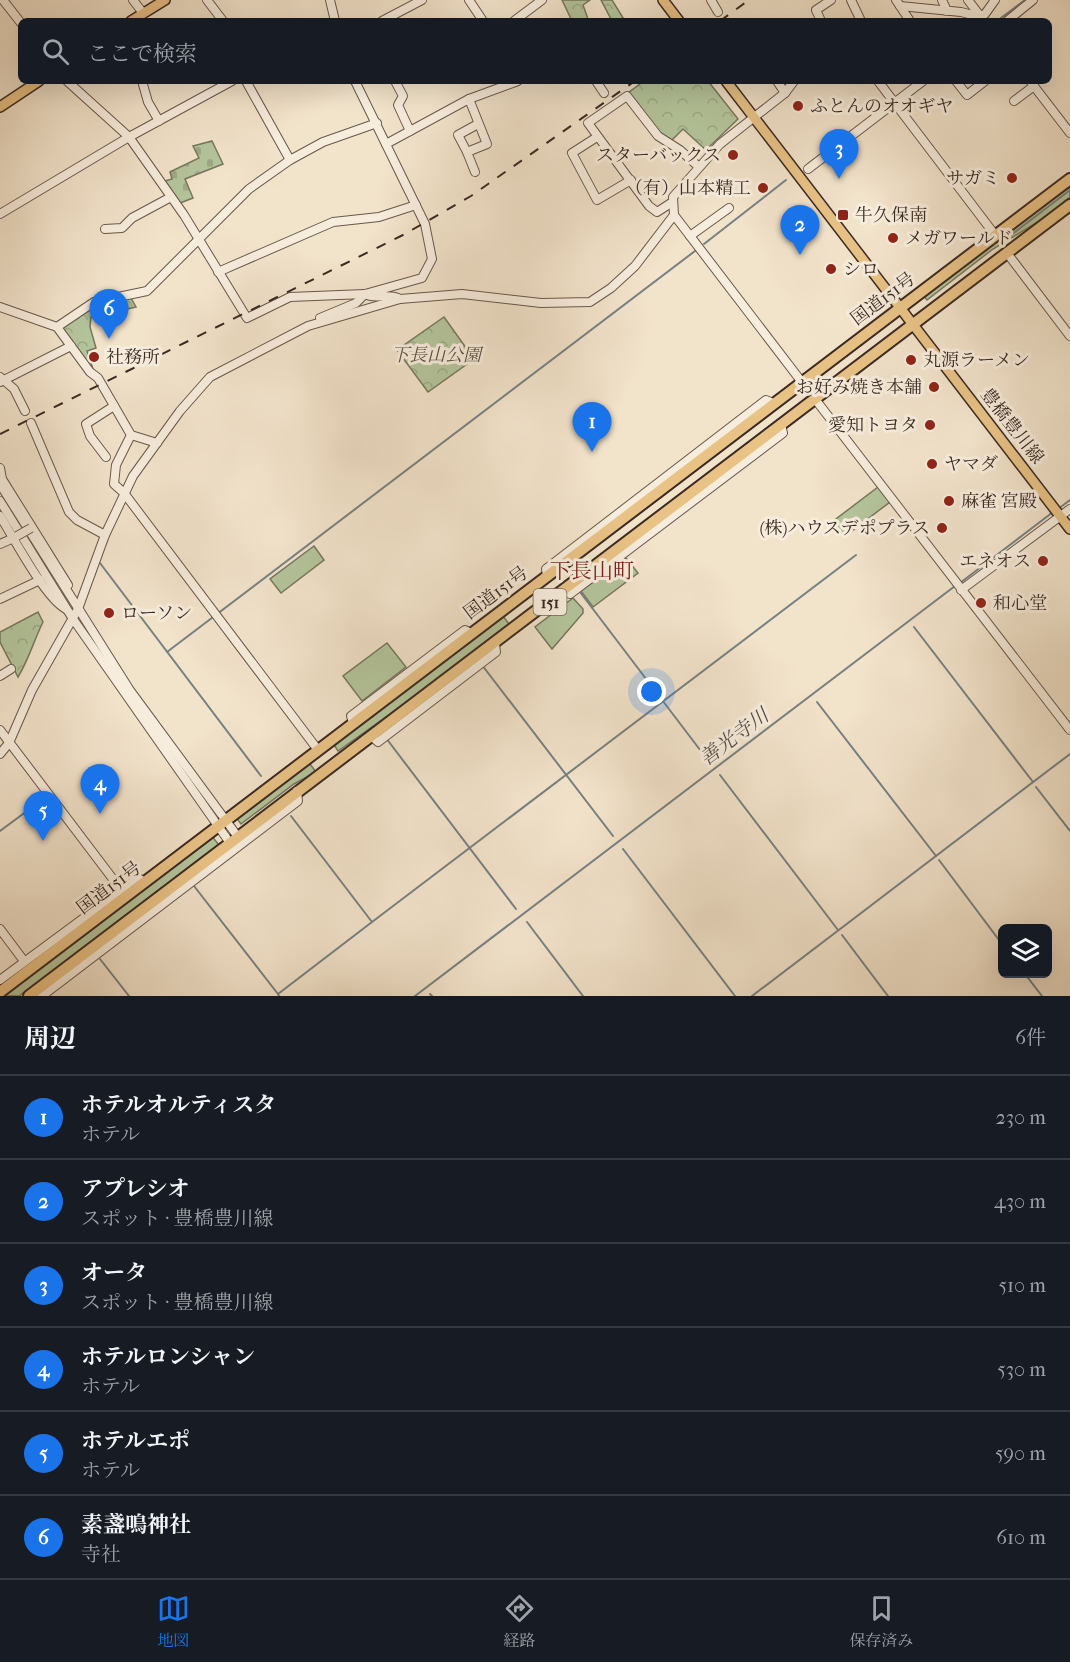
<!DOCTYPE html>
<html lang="ja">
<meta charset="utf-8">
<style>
:root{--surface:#171b24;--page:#242831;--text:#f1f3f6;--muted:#9ea1a6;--line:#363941;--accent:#1a73e8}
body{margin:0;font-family:"IM FELL French Canon","Noto Serif JP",serif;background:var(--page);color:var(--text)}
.controls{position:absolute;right:18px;bottom:18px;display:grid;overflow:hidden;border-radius:9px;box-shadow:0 6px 24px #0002}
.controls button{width:54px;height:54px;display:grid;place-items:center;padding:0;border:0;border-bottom:2px solid var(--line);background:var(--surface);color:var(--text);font:30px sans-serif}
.you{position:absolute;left:652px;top:692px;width:21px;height:21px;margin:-15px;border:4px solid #fff;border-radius:50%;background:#1a73e8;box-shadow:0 0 0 9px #1a73e833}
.badge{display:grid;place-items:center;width:39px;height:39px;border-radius:50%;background:var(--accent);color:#fff;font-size:20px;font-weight:700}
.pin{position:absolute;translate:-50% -50px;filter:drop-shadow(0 2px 3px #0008)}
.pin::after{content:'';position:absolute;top:32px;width:21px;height:18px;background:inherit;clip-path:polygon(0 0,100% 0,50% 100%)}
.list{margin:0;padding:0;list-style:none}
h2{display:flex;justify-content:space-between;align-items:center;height:78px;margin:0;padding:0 24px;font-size:26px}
h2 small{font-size:20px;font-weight:400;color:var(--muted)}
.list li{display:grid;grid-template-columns:39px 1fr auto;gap:18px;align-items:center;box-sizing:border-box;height:84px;padding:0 24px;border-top:2px solid var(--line)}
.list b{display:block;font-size:22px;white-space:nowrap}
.list p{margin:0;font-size:20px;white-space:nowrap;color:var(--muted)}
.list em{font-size:20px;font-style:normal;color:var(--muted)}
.icon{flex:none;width:33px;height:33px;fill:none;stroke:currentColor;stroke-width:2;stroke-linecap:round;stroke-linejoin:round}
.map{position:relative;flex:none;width:1070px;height:996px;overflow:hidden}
.search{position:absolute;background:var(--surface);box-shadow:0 6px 24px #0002;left:18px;right:18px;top:18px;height:66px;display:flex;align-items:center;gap:15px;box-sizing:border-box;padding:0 21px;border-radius:9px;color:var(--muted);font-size:22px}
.sheet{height:582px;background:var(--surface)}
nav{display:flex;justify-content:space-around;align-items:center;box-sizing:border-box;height:84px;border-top:2px solid var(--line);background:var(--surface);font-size:16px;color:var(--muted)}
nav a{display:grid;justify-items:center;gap:3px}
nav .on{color:var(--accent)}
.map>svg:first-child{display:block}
</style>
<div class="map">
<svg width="1070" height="996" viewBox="0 0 1070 996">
<defs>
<pattern id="forest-crowns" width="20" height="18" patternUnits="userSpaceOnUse" patternTransform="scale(1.5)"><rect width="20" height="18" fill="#b4c59c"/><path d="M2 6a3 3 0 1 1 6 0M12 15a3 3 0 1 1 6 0" fill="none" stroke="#9ca986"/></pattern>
<pattern id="cemetery-stones" width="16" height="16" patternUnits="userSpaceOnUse" patternTransform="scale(1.5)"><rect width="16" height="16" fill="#b4c59c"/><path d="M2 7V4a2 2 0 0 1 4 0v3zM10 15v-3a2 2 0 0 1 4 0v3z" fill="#9ca986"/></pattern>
</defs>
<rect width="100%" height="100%" fill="#f2e3cb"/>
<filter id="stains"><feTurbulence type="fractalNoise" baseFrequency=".00333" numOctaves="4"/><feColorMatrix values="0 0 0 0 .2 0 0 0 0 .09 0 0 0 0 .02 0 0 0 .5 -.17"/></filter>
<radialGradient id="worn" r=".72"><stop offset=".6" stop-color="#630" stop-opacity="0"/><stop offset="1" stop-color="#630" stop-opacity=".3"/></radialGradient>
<!-- grass -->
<g fill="#b4c59c" stroke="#77775f" stroke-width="1.5">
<path d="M1070,187v10l-26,21 -51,31 -66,51 -5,-6z"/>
<path d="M878,487l12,15 -46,35 -12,-15z"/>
<path d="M314,546l10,14 -43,33 -11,-14z"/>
<path d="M626,558l12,15 -45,34 -12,-16z"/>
<path d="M573,598l10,11v4l-31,36 -17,-22z"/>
<path d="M503,616l6,8 -102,78 -69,49 -6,-9z"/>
<path d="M387,643l19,24 -44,34 -19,-25z"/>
<path d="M310,764l6,8 -22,12 -53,40 -6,-8z"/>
<path d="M211,835l8,10 -200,151h-19z"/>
</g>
<!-- forest -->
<g fill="url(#forest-crowns)" stroke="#77775f" stroke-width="1.5">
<path d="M562,0h28l-7,5 5,14 -16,2z"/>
<path d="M601,0h11l13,21h-13z"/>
<path d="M644,81h64l30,38 -32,31 -23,-21 -13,13 -10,-8 -32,-41z"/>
<path d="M131,298l5,9 -13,3 -8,12h-4l-3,-8 -5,-4 -12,7 -1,10 6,21 -9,3 8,24 -34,-48 35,-23z"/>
<path d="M444,317l30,42 -46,33 -31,-42z"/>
<path d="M38,612l5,10c-9,18 -14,37 -25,55l-18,-35v-10z"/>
</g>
<!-- cemetery -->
<path fill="url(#cemetery-stones)" stroke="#77775f" stroke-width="1.5" d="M212,141l11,23 -38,15 8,19 -13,5 -15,-22 7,-2 -2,-7 29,-14 -6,-12z"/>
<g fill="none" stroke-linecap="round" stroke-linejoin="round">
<!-- stream -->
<g stroke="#778181" stroke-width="2">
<path d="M997,21l28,-21"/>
<path d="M808,164l50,-38"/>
<path d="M1007,238l63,-48"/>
<path d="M704,244l82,-64"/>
<path d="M1058,509l12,-9"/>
<path d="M100,563l161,213"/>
<path d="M960,583l93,-71"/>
<path d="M580,592l130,171"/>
<path d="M914,627l119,155"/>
<path d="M167,652l528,-401"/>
<path d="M482,665l131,171"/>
<path d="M817,702l119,154"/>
<path d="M386,738l130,171"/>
<path d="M720,775l118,155"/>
<path d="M1036,787l34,44"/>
<path d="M0,831l46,-34"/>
<path d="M623,849l112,147"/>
<path d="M939,860l63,84"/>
<path d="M194,886l84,108"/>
<path d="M372,922l484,-367"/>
<path d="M527,922l56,74"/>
<path d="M842,935l46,61"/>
<path d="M100,959l29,37"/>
<path d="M1025,974l17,22"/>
<path d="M430,994l2,2"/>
<path d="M279,996l-1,-2 94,-72 -81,-106"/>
<path d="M415,996l540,-410"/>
<path d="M752,996l318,-242"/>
</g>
<!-- minor casing -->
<g stroke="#68584c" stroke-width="10">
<g id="minor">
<path d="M3,0l18,23"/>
<path d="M133,0l10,13"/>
<path d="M207,0l16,21"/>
<path d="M330,0l5,21"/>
<path d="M469,0l14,21"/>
<path d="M711,0l7,12"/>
<path d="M851,0l10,21"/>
<path d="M896,0l14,21"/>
<path d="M942,0l5,11"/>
<path d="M968,0l16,21"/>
<path d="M900,6l61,6 20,5"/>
<path d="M382,21l40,-21"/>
<path d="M514,21l28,-21"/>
<path d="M821,21l-5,-11 15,-10"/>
<path d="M969,21l16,-7 10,-14"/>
<path d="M1007,21l26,-21"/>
<path d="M67,81l62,56 55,78 63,103 43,-21 75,-3"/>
<path d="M142,81l6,21 11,19"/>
<path d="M246,81l44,79"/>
<path d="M355,81l70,143 7,35 -10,19 -57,16c10,6 22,-1 33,4"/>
<path d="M395,81l8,15 -5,9 12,26"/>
<path d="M596,81l8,12"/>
<path d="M777,81l8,12"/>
<path d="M878,81l117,154"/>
<path d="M956,81l11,14 18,-14"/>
<path d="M1030,81l40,52"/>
<path d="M469,99l18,45 -20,8 8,20"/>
<path d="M1014,101l20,-15"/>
<path d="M597,137l-25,16 25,47 34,-20"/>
<path d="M386,144l83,-45 49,-18"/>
<path d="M467,152l-9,-17 20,-11"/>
<path d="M808,169l115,-88"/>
<path d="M671,203l-14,9 -8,-6 -61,-83 39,-27 31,40 22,14 19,17"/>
<path d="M0,214l129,-77 103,-56"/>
<path d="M674,215l127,166"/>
<path d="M105,229l17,-1 10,-10 39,-21"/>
<path d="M690,236l39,-28"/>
<path d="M1007,253l63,83"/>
<path d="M218,272l115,-50 46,-5 37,-12"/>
<path d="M0,307l57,20 33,45 8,6 33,57 -15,30 -2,19 10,9 194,257"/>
<path d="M320,318l36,-15 9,-9"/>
<path d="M57,327l37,-25 53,-11 102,-102 41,-29 33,-18 54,-19"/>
<path d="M0,377l14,12 11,22"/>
<path d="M0,382l71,-36"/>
<path d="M815,399l255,331"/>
<path d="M31,423l38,89 8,8 28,15"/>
<path d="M131,435l26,8"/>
<path d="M106,457l-16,-21 -4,-12 28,-18"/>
<path d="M0,468l2,11 66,106"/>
<path d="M0,484l129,205 109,148"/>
<path d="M0,501l73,118 157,224"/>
<path d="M0,516c14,22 45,82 66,93"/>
<path d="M0,544l16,-7"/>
<path d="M547,575l-1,-6 220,-169 7,3"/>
<path d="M961,590l109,-81"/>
<path d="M565,591l5,3 213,-161 -2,-8"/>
<path d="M0,599l40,-19"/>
<path d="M0,676l11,-7"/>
<path d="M353,723l-2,-7 114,-86 6,3"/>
<path d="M0,730l122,161"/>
<path d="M371,736l7,6 118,-90 -1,-8"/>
<path d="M0,754l9,-11 23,-53 46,-81 27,-74 28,-59 47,-65 30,-34 98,-51 92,-27 62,-5 79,9 49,-1 21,-14 24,-22 39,-51 -1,-18 47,-53 65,-51 9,-12"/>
<path d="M0,929l24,32"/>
<path d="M0,980l138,-102 7,4"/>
<path d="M42,996l256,-195 -1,-10"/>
</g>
</g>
<!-- major casing -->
<g stroke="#3a2922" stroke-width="12">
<g id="major">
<path d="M663,0l16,21"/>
<path d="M131,21l34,-21"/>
<path d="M726,81l344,448"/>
<path d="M0,107l39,-26"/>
</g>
</g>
<!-- highway casing -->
<g stroke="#3a2922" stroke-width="14">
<g id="highway">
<path d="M0,992l1070,-813"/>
<path d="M29,996l1041,-791"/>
</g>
</g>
<!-- minor -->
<use href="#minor" stroke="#f7eddd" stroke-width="8"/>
<!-- major -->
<use href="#major" stroke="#e9c286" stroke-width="9"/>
<!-- highway -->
<use href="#highway" stroke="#e9c286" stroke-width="10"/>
<!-- rail -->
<g stroke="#3a2922" stroke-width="2" stroke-dasharray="10 10" stroke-linecap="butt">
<path d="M720,21l29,-21"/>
<path d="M0,434l403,-199 68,-39 164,-115"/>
</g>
<!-- minor-bridge casing -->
<g stroke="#68584c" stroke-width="10" stroke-linecap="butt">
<path id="minor-bridge" d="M17,536l14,-8"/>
</g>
<!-- minor-bridge -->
<use href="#minor-bridge" stroke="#f7eddd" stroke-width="8"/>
</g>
<!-- markers -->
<g fill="#8f2418" stroke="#f7eddd" stroke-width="2">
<circle cx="798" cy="106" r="6"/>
<circle cx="733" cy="155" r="6"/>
<circle cx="1012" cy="178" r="6"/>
<circle cx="763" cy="188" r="6"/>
<rect x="837" y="209" width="12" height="12" rx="3"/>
<circle cx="893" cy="238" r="6"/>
<circle cx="831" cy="269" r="6"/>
<circle cx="94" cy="357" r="6"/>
<circle cx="911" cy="360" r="6"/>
<circle cx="934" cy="387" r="6"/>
<circle cx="930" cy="425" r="6"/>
<circle cx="932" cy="464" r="6"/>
<circle cx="949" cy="501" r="6"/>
<circle cx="942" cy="528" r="6"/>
<circle cx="1043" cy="561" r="6"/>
<circle cx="981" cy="603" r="6"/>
<circle cx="109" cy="613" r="6"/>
</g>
<g text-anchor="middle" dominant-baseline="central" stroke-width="6" stroke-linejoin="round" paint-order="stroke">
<!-- shield labels -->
<rect fill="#f7eddd" stroke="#73645a" stroke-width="1.5" x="533.5" y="589" width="33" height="26" rx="4.5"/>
<g font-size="16" font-weight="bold" fill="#3a2922">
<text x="550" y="602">151</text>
</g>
<!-- poi labels -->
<g font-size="18" fill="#3a2922" stroke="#f7eddd" text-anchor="start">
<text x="810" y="106">ふとんのオオギヤ</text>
<text x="721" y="155" text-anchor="end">スターバックス</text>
<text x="1000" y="178" text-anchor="end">サガミ</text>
<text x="751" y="188" text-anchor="end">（有）山本精工</text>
<text x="855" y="215">牛久保南</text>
<text x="905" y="238">メガワールド</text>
<text x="843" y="269">シロ</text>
<text x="106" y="357">社務所</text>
<text x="923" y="360">丸源ラーメン</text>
<text x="922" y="387" text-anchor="end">お好み焼き本舗</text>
<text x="918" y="425" text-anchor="end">愛知トヨタ</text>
<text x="944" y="464">ヤマダ</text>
<text x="961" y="501">麻雀 宮殿</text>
<text x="930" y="528" text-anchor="end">(株)ハウスデポプラス</text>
<text x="1031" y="561" text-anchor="end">エネオス</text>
<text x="993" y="603">和心堂</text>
<text x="121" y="613">ローソン</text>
</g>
<!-- street labels -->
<g font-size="18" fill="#3a2922" stroke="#f7eddd">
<text transform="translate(883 299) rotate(-37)">国道151号</text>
<text transform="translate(1012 426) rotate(52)">豊橋豊川線</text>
<text transform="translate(496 593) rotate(-37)">国道151号</text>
<text transform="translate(109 888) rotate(-37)">国道151号</text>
</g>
<!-- park labels -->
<g font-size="18" font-style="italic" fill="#585040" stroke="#f7eddd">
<text x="436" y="355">下長山公園</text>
</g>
<!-- water labels -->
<g font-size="20" font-style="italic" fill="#544e4a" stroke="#f7eddd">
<text transform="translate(734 737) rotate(-37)">善光寺川</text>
</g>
<!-- quarter labels -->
<g font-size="21" fill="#7a1f14" stroke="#f7eddd">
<text x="592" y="571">下長山町</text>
</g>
</g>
<rect width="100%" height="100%" filter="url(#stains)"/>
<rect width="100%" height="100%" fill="url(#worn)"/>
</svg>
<div class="controls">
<button><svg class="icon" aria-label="layers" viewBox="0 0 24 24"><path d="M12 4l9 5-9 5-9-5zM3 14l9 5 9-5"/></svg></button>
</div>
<div class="you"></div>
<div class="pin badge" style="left:592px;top:452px">1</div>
<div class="pin badge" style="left:800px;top:255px">2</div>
<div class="pin badge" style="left:839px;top:179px">3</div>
<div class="pin badge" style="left:100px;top:814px">4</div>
<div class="pin badge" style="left:43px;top:841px">5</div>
<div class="pin badge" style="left:109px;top:339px">6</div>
<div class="search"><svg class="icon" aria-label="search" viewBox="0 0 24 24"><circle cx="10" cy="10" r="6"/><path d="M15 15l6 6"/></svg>ここで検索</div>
</div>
<section class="sheet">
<h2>周辺<small>6件</small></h2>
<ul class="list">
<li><span class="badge">1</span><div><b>ホテルオルティスタ</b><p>ホテル</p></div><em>230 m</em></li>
<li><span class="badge">2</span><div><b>アプレシオ</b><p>スポット · 豊橋豊川線</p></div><em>430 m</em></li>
<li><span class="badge">3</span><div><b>オータ</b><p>スポット · 豊橋豊川線</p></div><em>510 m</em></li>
<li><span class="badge">4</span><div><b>ホテルロンシャン</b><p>ホテル</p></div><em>530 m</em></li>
<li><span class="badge">5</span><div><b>ホテルエポ</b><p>ホテル</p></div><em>590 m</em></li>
<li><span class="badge">6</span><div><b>素盞鳴神社</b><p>寺社</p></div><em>610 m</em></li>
</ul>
</section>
<nav>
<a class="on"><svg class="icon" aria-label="map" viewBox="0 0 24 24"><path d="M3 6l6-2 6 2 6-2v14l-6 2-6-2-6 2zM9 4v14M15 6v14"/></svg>地図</a>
<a><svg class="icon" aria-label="directions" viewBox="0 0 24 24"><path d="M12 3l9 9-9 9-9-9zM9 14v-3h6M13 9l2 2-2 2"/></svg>経路</a>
<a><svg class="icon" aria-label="saved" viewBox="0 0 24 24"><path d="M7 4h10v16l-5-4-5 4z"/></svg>保存済み</a>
</nav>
